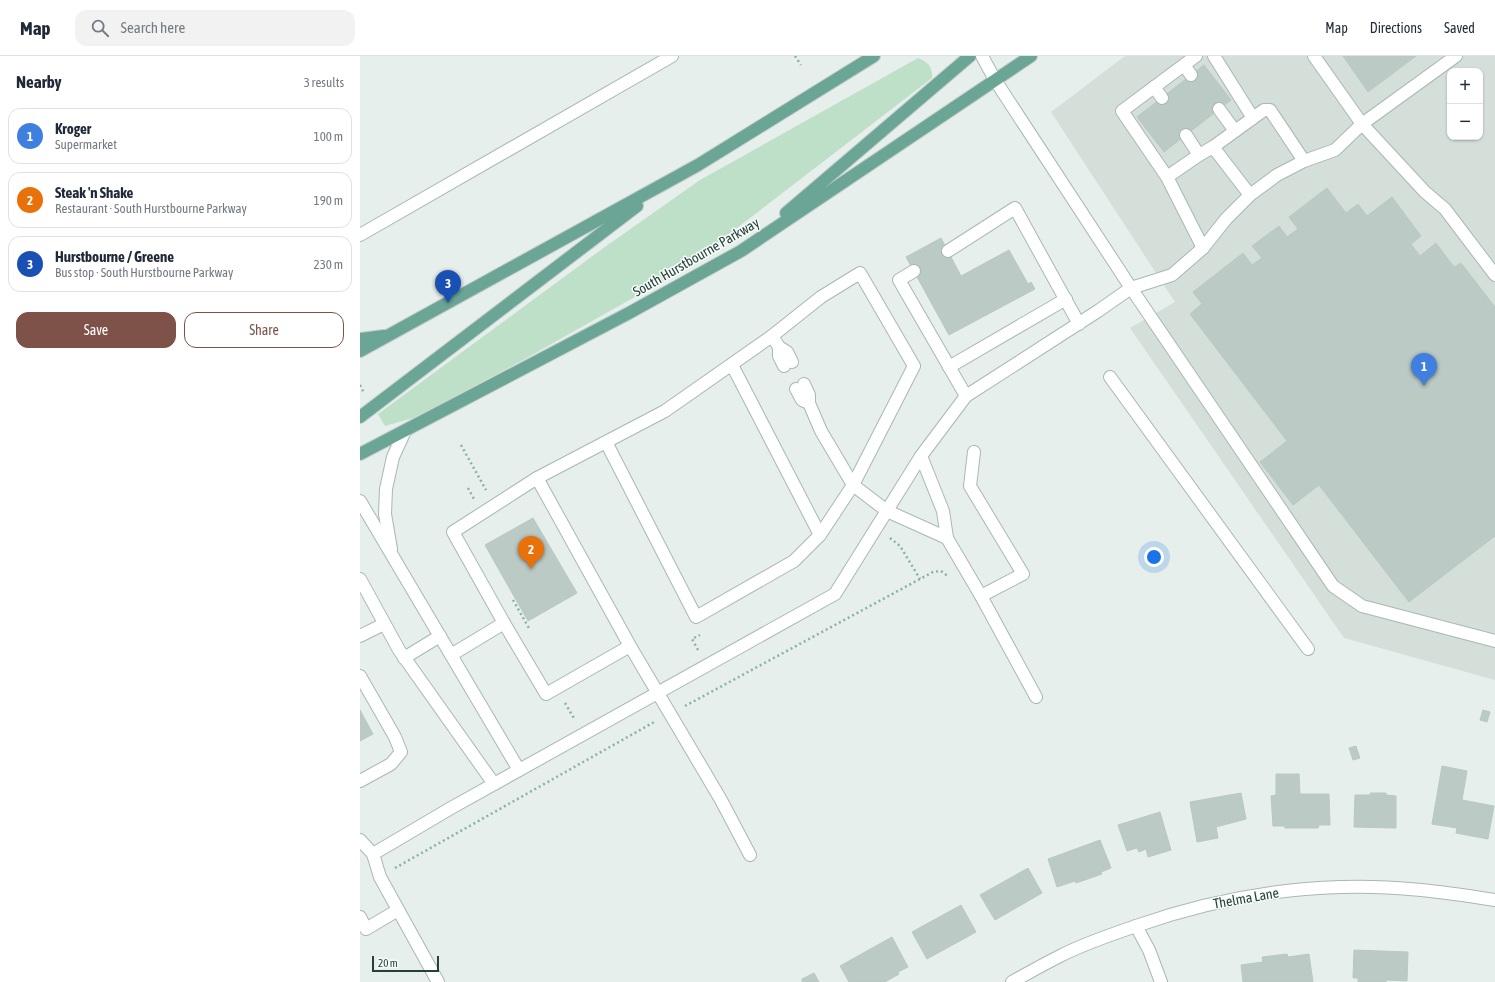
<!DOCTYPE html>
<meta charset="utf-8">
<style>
:root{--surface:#fff;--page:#f2f2f3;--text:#1f2937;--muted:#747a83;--line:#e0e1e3;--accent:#7f5249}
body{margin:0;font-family:"Asap Condensed",sans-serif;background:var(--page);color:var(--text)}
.controls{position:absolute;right:12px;top:12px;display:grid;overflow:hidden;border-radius:8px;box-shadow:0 1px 3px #0004}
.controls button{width:36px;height:36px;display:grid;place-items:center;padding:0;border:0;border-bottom:1px solid var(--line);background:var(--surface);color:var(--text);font:20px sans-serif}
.scale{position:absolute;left:12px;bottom:10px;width:67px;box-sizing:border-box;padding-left:4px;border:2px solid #24423a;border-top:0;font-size:11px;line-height:14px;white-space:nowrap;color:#24423a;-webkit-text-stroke:3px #f7fbf9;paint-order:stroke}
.you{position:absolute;left:794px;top:501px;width:14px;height:14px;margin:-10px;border:3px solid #fff;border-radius:50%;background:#1a73e8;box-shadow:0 0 0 6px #1a73e833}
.badge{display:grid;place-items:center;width:26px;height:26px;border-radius:50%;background:var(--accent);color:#fff;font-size:13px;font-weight:700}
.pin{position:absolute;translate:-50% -33px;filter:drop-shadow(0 1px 2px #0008)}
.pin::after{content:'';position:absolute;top:21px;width:14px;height:12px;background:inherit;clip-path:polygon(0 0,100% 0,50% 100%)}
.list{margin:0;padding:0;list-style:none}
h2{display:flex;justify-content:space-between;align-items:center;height:52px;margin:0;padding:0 16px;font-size:17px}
h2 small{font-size:13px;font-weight:400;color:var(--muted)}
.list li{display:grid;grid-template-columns:26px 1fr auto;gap:12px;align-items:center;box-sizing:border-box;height:56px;margin:0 8px 8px;padding:0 8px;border:1px solid var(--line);border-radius:12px}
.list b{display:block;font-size:15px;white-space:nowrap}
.list p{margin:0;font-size:13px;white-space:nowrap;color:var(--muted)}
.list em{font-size:13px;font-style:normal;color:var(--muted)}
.actions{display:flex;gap:8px;padding:12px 16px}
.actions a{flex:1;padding:9px 0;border:1px solid var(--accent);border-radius:12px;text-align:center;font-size:14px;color:var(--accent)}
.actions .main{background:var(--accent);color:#fff}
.icon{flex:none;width:22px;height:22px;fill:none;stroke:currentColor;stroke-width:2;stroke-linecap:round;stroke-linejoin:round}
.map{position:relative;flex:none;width:1135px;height:926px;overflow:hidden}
header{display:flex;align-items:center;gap:24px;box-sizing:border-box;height:56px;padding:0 20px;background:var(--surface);border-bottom:1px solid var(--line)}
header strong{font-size:19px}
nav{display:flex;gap:22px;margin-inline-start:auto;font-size:14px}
.search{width:280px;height:36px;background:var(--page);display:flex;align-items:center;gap:10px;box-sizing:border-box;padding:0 14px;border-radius:12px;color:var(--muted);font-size:15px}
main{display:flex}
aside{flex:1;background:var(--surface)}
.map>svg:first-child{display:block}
</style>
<header>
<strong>Map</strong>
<div class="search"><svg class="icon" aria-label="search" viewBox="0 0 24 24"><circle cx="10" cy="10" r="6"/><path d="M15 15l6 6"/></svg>Search here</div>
<nav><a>Map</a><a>Directions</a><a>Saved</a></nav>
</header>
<main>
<aside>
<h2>Nearby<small>3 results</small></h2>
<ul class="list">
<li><span class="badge" style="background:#3f7fe0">1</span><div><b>Kroger</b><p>Supermarket</p></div><em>100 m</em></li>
<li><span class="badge" style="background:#e8710a">2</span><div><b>Steak 'n Shake</b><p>Restaurant · South Hurstbourne Parkway</p></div><em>190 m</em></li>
<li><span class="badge" style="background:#1a4fb4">3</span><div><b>Hurstbourne / Greene</b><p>Bus stop · South Hurstbourne Parkway</p></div><em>230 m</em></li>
</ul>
<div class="actions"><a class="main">Save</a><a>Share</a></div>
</aside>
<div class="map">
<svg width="1135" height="926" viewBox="0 0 1135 926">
<rect width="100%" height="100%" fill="#e6efeb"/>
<!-- built -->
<path fill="#d4dfda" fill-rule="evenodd" d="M765,0h370v624l-151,-42 -214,-310 45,-26 -124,-190zM1090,15h30v66h-30z"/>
<!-- green -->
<path fill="#bfe0c8" d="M558,2c10,4 15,9 14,20l-251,193 -158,89 -94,50 -16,8 -28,8 -7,-12 224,-165 98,-69z"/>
<!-- building -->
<g fill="#bbcac4" stroke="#b8c9c2">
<path d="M983,0h73l-48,36z"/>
<path d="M844,9l27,35 -67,52 -27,-35z"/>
<path d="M967,132l19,25 12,-9 9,12 25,-19 29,39 -10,8 9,12 16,-13 18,24 7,-4 34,44v229l-86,66 -90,-117 -26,20 -33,-43 27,-21 -97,-127 12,-10 -9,-12 50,-39 9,12 10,-7 -10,-12 27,-20 8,11 11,-8 -9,-12z"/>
<path d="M581,182l20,38 48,-26 19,34 3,-2 4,7 -86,46 -43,-78z"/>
<path d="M173,462l44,75 -49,28 -43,-76z"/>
<path d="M0,654l13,24 -13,7z"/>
<path d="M1123,654l7,2 -3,10 -7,-2z"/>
<path d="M996,690l4,12 -7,2 -4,-12z"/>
<path d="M1082,710l25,5 -5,29 32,6 -6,33 -32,-6 1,-5 -25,-4z"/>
<path d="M916,718h23l1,20h29l1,31h-11l-1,3h-33l-1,-2h-11l-2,-30 5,-1z"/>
<path d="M881,737l5,26 -30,8 2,11 -21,4 -7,-40z"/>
<path d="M1010,737h16v2l10,1v32l-42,-1 1,-32h16z"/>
<path d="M800,756l11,38 -23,7 -2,-8 -7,3 -2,-4 -10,3 -9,-26z"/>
<path d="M740,784l11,28 -10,4 1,2 -26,9 -1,-2 -18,6 -9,-28z"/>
<path d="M668,812l14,25 -47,27 -15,-25z"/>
<path d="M601,849l15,27 -49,27 -15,-27z"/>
<path d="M532,881l16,30 -10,5 1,2 -14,8h-36l-9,-16z"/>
<path d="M994,894l54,2 -1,29 -21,-1v2h-28v-4h-5z"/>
<path d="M927,898l1,3 21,-3 4,28h-70l-2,-17 22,-3 -1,-5z"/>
<path d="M454,917l5,9h-17v-3z"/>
</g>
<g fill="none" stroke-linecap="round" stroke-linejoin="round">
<!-- lane casing -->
<g stroke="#a8b8b2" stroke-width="14">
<g id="lane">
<path d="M854,0l39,62"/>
<path d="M954,0l48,68 63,68 20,17 50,66"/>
<path d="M824,9l7,10"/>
<path d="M635,24l136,208 202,298 29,20 133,35"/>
<path d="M794,31l8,11"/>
<path d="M859,53l16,22"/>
<path d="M826,79l13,20"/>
<path d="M853,91l37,48"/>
<path d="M807,121l-45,-66 74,-55"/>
<path d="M0,179l312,-179"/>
<path d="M843,192l-36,-71 32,-22 14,-8 51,-37h6l34,51"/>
<path d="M588,195l67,-43 64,116"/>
<path d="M554,215l-15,9 67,116"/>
<path d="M412,280l7,11 8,5 5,10"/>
<path d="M419,291v9l5,10"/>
<path d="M372,309l88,170"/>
<path d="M589,311l117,-68"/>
<path d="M750,321l198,272"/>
<path d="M444,328l5,11v8l12,28 32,54 34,26 60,27"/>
<path d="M436,333l6,11 7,3"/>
<path d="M246,386l90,175 98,-56 26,-26 33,-50 61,-119 -54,-93 -39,24 -49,39 -107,75 -128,67 93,168"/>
<path d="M614,396l-4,34 53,88 -42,22"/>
<path d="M561,400l22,55 4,27 34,58 55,101"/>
<path d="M0,445l159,269"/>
<path d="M31,493l-6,-35 1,-25 7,-32 12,-26"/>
<path d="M0,523l39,71 95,134"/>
<path d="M144,567l-51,-91 84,-54"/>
<path d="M0,580l24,-12"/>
<path d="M91,599l53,-32 42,71 84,-48 91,154 29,55"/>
<path d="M44,602l36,-22"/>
<path d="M0,620l35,61 6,15 -10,12 -31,17"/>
<path d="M0,784l13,14 78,-46 384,-214 86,-138 45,-60 132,-85 33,-23 41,-13 31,-27 23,-29 24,-24 27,-20 27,-14 31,-11 27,-26 94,-68"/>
<path d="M13,798l7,23 58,105"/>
<path d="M0,861l6,12 32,-19"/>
</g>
</g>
<!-- street casing -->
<g stroke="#a8b8b2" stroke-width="14">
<g id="street">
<path d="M622,0l13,24"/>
<path d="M776,870l13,24 12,32"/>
<path d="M652,926c16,-9 32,-18 48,-26 25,-13 53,-22 79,-31 66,-23 133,-36 202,-38 52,-2 103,5 154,13"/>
</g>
</g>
<!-- primary casing -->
<g stroke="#c2cac8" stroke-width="14">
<g id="primary">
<path d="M426,157l184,-157"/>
<path d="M0,283l24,-3"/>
<path d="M0,295l338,-186 176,-109"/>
<path d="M0,361l277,-211"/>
<path d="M0,398l269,-141 112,-62 290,-195"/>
</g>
</g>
<!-- path -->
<g stroke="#86b3a5" stroke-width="2.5" stroke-dasharray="2 3" stroke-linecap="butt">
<path d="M435,0l6,9"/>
<path d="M0,329l4,8"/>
<path d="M101,389l25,45"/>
<path d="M108,432l6,11"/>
<path d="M530,482l10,8 20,33"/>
<path d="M153,544l17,30"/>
<path d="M338,594l-6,-11 8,-4"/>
<path d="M205,647l10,17"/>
<path d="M325,650l248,-134 8,-1 8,6"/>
<path d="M35,812l261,-147"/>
</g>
<!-- lane -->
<use href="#lane" stroke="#fff" stroke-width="12"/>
<!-- street -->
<use href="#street" stroke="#fff" stroke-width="12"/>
<!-- primary -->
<use href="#primary" stroke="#6aa596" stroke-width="12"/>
</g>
<g text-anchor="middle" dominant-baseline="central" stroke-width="3" stroke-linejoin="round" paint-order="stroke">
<!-- street labels -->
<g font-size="14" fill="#24423a" stroke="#f7fbf9">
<text transform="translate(336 201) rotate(-30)">South Hurstbourne Parkway</text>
<text transform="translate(886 842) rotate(-10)">Thelma Lane</text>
</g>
</g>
</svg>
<div class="controls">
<button>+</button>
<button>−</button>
</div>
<div class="scale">20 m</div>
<div class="you"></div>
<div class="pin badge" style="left:1064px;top:330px;background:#3f7fe0">1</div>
<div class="pin badge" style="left:171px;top:513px;background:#e8710a">2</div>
<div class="pin badge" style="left:88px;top:247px;background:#1a4fb4">3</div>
</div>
</main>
